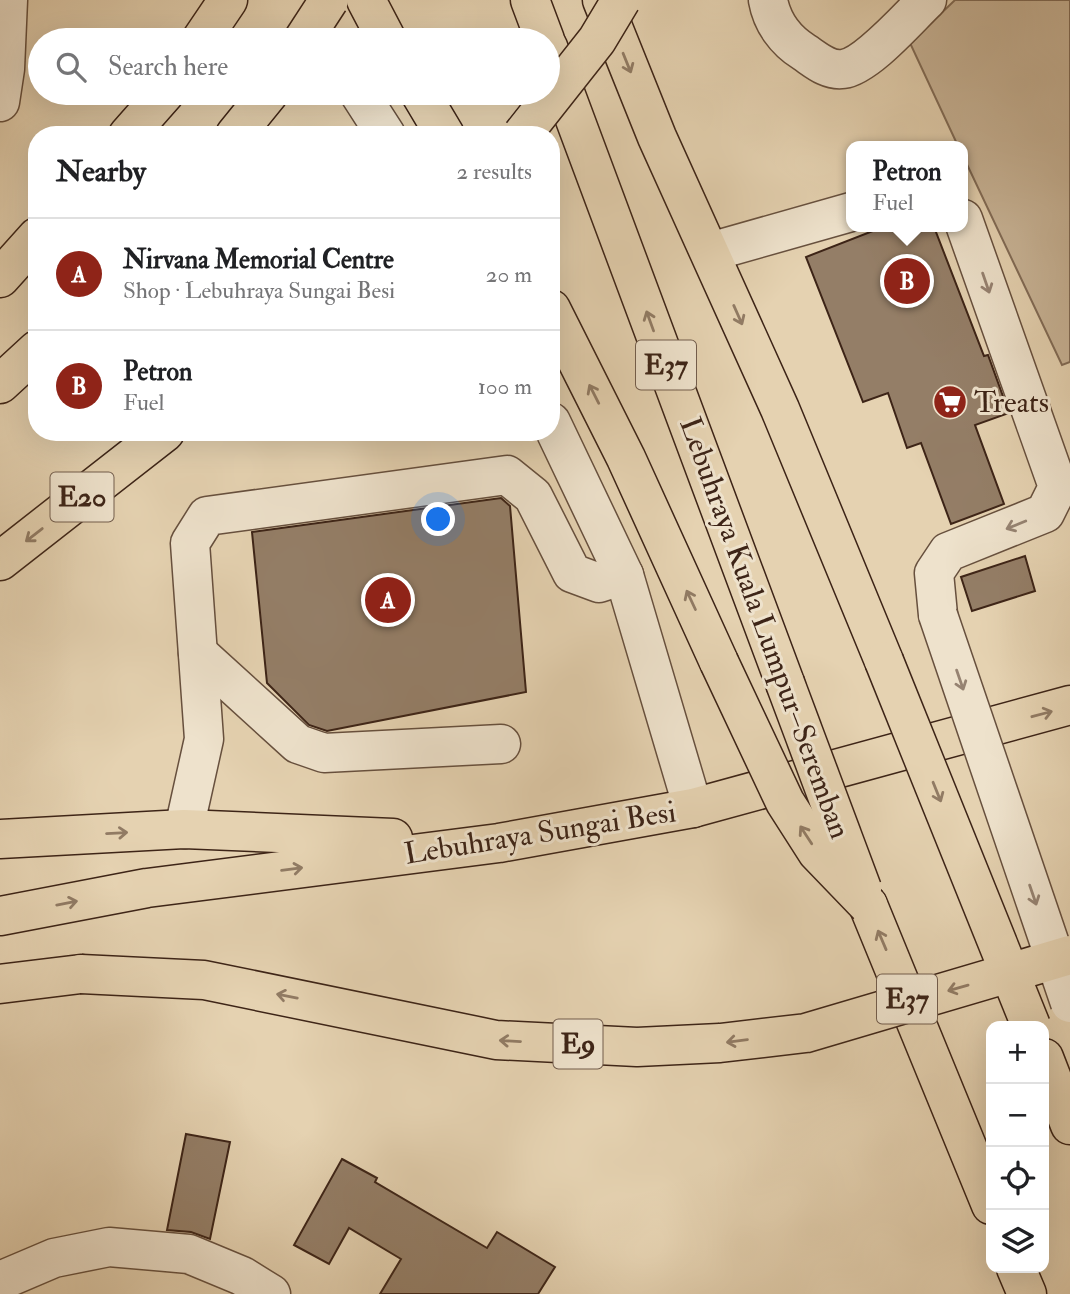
<!DOCTYPE html>
<meta charset="utf-8">
<style>
:root{--surface:#fff;--page:#f2f2f2;--text:#202124;--muted:#757577;--line:#e0e0e0;--accent:#8f2418}
body{margin:0;font-family:"IM FELL Double Pica",serif;background:var(--page);color:var(--text)}
.controls{position:absolute;right:21px;bottom:21px;display:grid;overflow:hidden;border-radius:14px;box-shadow:0 7px 28px #0002}
.controls button{width:63px;height:63px;display:grid;place-items:center;padding:0;border:0;border-bottom:2px solid var(--line);background:var(--surface);color:var(--text);font:35px sans-serif}
.you{position:absolute;left:439px;top:520px;width:24px;height:24px;margin:-18px;border:5px solid #fff;border-radius:50%;background:#1a73e8;box-shadow:0 0 0 10px #1a73e833}
.badge{display:grid;place-items:center;width:46px;height:46px;border-radius:50%;background:var(--accent);color:#fff;font-size:23px;font-weight:700}
.pin{position:absolute;translate:-50% -50%;border:4px solid #fff;box-shadow:0 2px 7px #0006}
.popup{position:absolute;left:846px;top:141px;width:122px;height:91px;box-sizing:border-box;display:grid;place-content:center;border-radius:14px;background:var(--surface);filter:drop-shadow(0 2px 5px #0005);font-size:23px;white-space:nowrap;color:var(--muted)}
.popup b{font-size:26px;color:var(--text)}
.popup::after{content:'';position:absolute;left:50%;top:100%;margin-left:-14px;border:14px solid transparent;border-top-color:var(--surface)}
.list{margin:0;padding:0;list-style:none}
h2{display:flex;justify-content:space-between;align-items:center;height:91px;margin:0;padding:0 28px;font-size:30px}
h2 small{font-size:23px;font-weight:400;color:var(--muted)}
.list li{display:grid;grid-template-columns:46px 1fr auto;gap:21px;align-items:center;box-sizing:border-box;height:112px;padding:0 28px;border-top:2px solid var(--line)}
.list b{display:block;font-size:26px;white-space:nowrap}
.list p{margin:0;font-size:23px;white-space:nowrap;color:var(--muted)}
.list em{font-size:23px;font-style:normal;color:var(--muted)}
.icon{flex:none;width:38px;height:38px;fill:none;stroke:currentColor;stroke-width:2;stroke-linecap:round;stroke-linejoin:round}
.map{position:relative;flex:none;width:1070px;height:1294px;overflow:hidden}
.search{position:absolute;background:var(--surface);box-shadow:0 7px 28px #0002;left:28px;top:28px;width:532px;height:77px;display:flex;align-items:center;gap:18px;box-sizing:border-box;padding:0 24px;border-radius:38px;color:var(--muted);font-size:26px}
.panel{position:absolute;background:var(--surface);box-shadow:0 7px 28px #0002;left:28px;top:126px;width:532px;height:315px;border-radius:28px}
.map>svg:first-child{display:block}
</style>
<div class="map">
<svg width="1070" height="1294" viewBox="0 0 1070 1294">
<rect width="100%" height="100%" fill="#e5d2b1"/>
<filter id="stains"><feTurbulence type="fractalNoise" baseFrequency=".00286" numOctaves="4"/><feColorMatrix values="0 0 0 0 .2 0 0 0 0 .09 0 0 0 0 .02 0 0 0 .5 -.17"/></filter>
<radialGradient id="worn" r=".72"><stop offset=".6" stop-color="#630" stop-opacity="0"/><stop offset="1" stop-color="#630" stop-opacity=".3"/></radialGradient>
<!-- green -->
<path fill="#c8b497" stroke="#826c57" stroke-width="2" d="M955,0h115v362l-8,3 -99,-209v-10h-5l-48,-103z"/>
<!-- building -->
<g fill="#947e67" stroke="#3d2417" stroke-width="2">
<path d="M883,227h51l50,129 4,-1 21,58 -34,12 29,79 -53,20 -30,-81 -14,5 -19,-55 -25,9 -57,-145z"/>
<path d="M501,498l9,8 16,186 -199,39 -18,-6 -42,-42 -15,-151z"/>
<path d="M1025,556l10,35 -63,20 -11,-34z"/>
<path d="M186,1134l44,8 -20,97 -19,-7 -24,-2z"/>
<path d="M342,1159l35,19 -2,4 112,66 10,-16 58,35 -17,27h-158l21,-35 -52,-31 -20,36 -35,-19z"/>
</g>
<g fill="none" stroke-linecap="round" stroke-linejoin="round">
<!-- minor casing -->
<g stroke="#67503e" stroke-width="41">
<g id="minor">
<path d="M768,0c4,22 17,40 36,52 12,8 24,19 39,17 24,-3 66,-52 84,-69"/>
<path d="M359,93l27,42"/>
<path d="M0,102l5,-33 3,-69"/>
<path d="M710,252l141,-40"/>
<path d="M551,422l73,153 69,233"/>
<path d="M938,615l-4,-42 14,-21 97,-39 13,-26 -95,-268"/>
<path d="M198,653l100,91 26,9 177,-9"/>
<path d="M184,829l20,-90 -14,-196 17,-27 300,-41 26,21 39,77 27,10 25,-8"/>
<path d="M0,1281l54,-23 55,-11 80,7 53,22 29,18"/>
</g>
</g>
<!-- highway casing -->
<g stroke="#3d2417" stroke-width="41">
<g id="highway">
<path d="M366,0l21,40"/>
<path d="M530,0l15,40"/>
<path d="M602,0l55,137 123,272 104,252"/>
<path d="M201,40l27,-40"/>
<path d="M548,47l237,636"/>
<path d="M420,93l25,42"/>
<path d="M128,135l37,-42"/>
<path d="M235,135l34,-42"/>
<path d="M0,278l37,-41"/>
<path d="M551,309l75,149 93,204"/>
<path d="M0,384l37,-34"/>
<path d="M0,561l165,-129"/>
<path d="M0,839l184,-10 209,9"/>
<path d="M868,905l123,300"/>
<path d="M0,916l147,-28 352,-45 194,-35 377,-103"/>
<path d="M0,984l81,-10"/>
<path d="M1044,1058l26,67"/>
<path d="M1016,1268l11,26"/>
</g>
</g>
<!-- minor -->
<use href="#minor" stroke="#eee2cc" stroke-width="38"/>
<!-- highway -->
<use href="#highway" stroke="#e5d2b1" stroke-width="38"/>
<!-- minor-bridge casing -->
<g stroke="#67503e" stroke-width="41" stroke-linecap="butt">
<path id="minor-bridge" d="M938,615l132,388"/>
</g>
<!-- highway-bridge casing -->
<g stroke="#3d2417" stroke-width="41" stroke-linecap="butt">
<g id="highway-bridge">
<path d="M303,40l26,-40"/>
<path d="M522,135l75,-95 24,-40"/>
<path d="M884,661l147,365"/>
<path d="M719,662l66,140 32,50 51,53"/>
<path d="M785,683l77,206"/>
<path d="M81,974l123,6 292,60 141,7 83,-4 86,-10 264,-78"/>
</g>
</g>
<!-- minor-bridge -->
<use href="#minor-bridge" stroke="#eee2cc" stroke-width="38"/>
<!-- highway-bridge -->
<use href="#highway-bridge" stroke="#e5d2b1" stroke-width="38"/>
</g>
<!-- one-way arrows -->
<defs><path id="oneway-shaft" d="M-6 0H5M1.5-3L5.5 0L1.5 3" fill="none" stroke-width="1.6" stroke-linecap="round" stroke-linejoin="round" transform="scale(1.75)"/></defs>
<g stroke="#917b64">
<use href="#oneway-shaft" transform="translate(627 63) rotate(68)"/>
<use href="#oneway-shaft" transform="translate(738 315) rotate(66)"/>
<use href="#oneway-shaft" transform="translate(650 321) rotate(-110)"/>
<use href="#oneway-shaft" transform="translate(594 394) rotate(-117)"/>
<use href="#oneway-shaft" transform="translate(34 535) rotate(142)"/>
<use href="#oneway-shaft" transform="translate(691 600) rotate(-115)"/>
<use href="#oneway-shaft" transform="translate(1042 714) rotate(-15)"/>
<use href="#oneway-shaft" transform="translate(937 792) rotate(68)"/>
<use href="#oneway-shaft" transform="translate(117 833) rotate(-3)"/>
<use href="#oneway-shaft" transform="translate(806 835) rotate(-123)"/>
<use href="#oneway-shaft" transform="translate(292 869) rotate(-7)"/>
<use href="#oneway-shaft" transform="translate(67 903) rotate(-11)"/>
<use href="#oneway-shaft" transform="translate(882 940) rotate(-113)"/>
<use href="#oneway-shaft" transform="translate(958 988) rotate(164)"/>
<use href="#oneway-shaft" transform="translate(287 996) rotate(-169)"/>
<use href="#oneway-shaft" transform="translate(510 1041) rotate(-177)"/>
<use href="#oneway-shaft" transform="translate(737 1041) rotate(173)"/>
</g>
<g stroke="#968372">
<use href="#oneway-shaft" transform="translate(986 283) rotate(71)"/>
<use href="#oneway-shaft" transform="translate(1016 525) rotate(158)"/>
<use href="#oneway-shaft" transform="translate(960 680) rotate(71)"/>
<use href="#oneway-shaft" transform="translate(1033 895) rotate(71)"/>
</g>
<!-- icons -->
<defs>
<g id="supermarket-disc" transform="scale(1.75)"><circle r="9.5" fill="#8f2418" stroke="#eee2cc"/><path d="M-6-5.5h2.5l.6 2H6L4.5 2H-2.5L-4.4-4H-6ZM-1.5 3.2a1.3 1.3 0 1 0 .1 0ZM3 3.2a1.3 1.3 0 1 0 .1 0Z" fill="#fff"/></g>
</defs>
<g fill-rule="evenodd">
<use href="#supermarket-disc" x="950" y="402"/>
</g>
<g text-anchor="middle" dominant-baseline="central" stroke-width="6" stroke-linejoin="round" paint-order="stroke">
<!-- shield labels -->
<g fill="#eee2cc" stroke="#725d4d" stroke-width="2">
<rect x="636" y="340.5" width="60" height="49" rx="5"/>
<rect x="50.5" y="472.5" width="63" height="49" rx="5"/>
<rect x="877" y="974.5" width="60" height="49" rx="5"/>
<rect x="553.5" y="1019.5" width="49" height="49" rx="5"/>
</g>
<g font-size="28" font-weight="bold" fill="#3d2417">
<text x="666" y="365">E37</text>
<text x="82" y="497">E20</text>
<text x="907" y="999">E37</text>
<text x="578" y="1044">E9</text>
</g>
<!-- poi labels -->
<g font-size="30" fill="#3d2417" stroke="#eee2cc" text-anchor="start">
<text x="974" y="402">Treats</text>
</g>
<!-- street labels -->
<g font-size="30" fill="#3d2417" stroke="#eee2cc">
<text transform="translate(765 628) rotate(70)">Lebuhraya Kuala Lumpur–Seremban</text>
<text transform="translate(540 833) rotate(-9)">Lebuhraya Sungai Besi</text>
</g>
</g>
<rect width="100%" height="100%" filter="url(#stains)"/>
<rect width="100%" height="100%" fill="url(#worn)"/>
</svg>
<div class="controls">
<button>+</button>
<button>−</button>
<button><svg class="icon" aria-label="locate" viewBox="0 0 24 24"><circle cx="12" cy="12" r="6"/><path d="M12 2v4M12 18v4M2 12h4M18 12h4"/></svg></button>
<button><svg class="icon" aria-label="layers" viewBox="0 0 24 24"><path d="M12 4l9 5-9 5-9-5zM3 14l9 5 9-5"/></svg></button>
</div>
<div class="you"></div>
<div class="pin badge" style="left:388px;top:600px">A</div>
<div class="pin badge" style="left:907px;top:281px">B</div>
<div class="popup"><b>Petron</b>Fuel</div>
<div class="search"><svg class="icon" aria-label="search" viewBox="0 0 24 24"><circle cx="10" cy="10" r="6"/><path d="M15 15l6 6"/></svg>Search here</div>
<section class="panel">
<h2>Nearby<small>2 results</small></h2>
<ul class="list">
<li><span class="badge">A</span><div><b>Nirvana Memorial Centre</b><p>Shop · Lebuhraya Sungai Besi</p></div><em>20 m</em></li>
<li><span class="badge">B</span><div><b>Petron</b><p>Fuel</p></div><em>100 m</em></li>
</ul>
</section>
</div>
